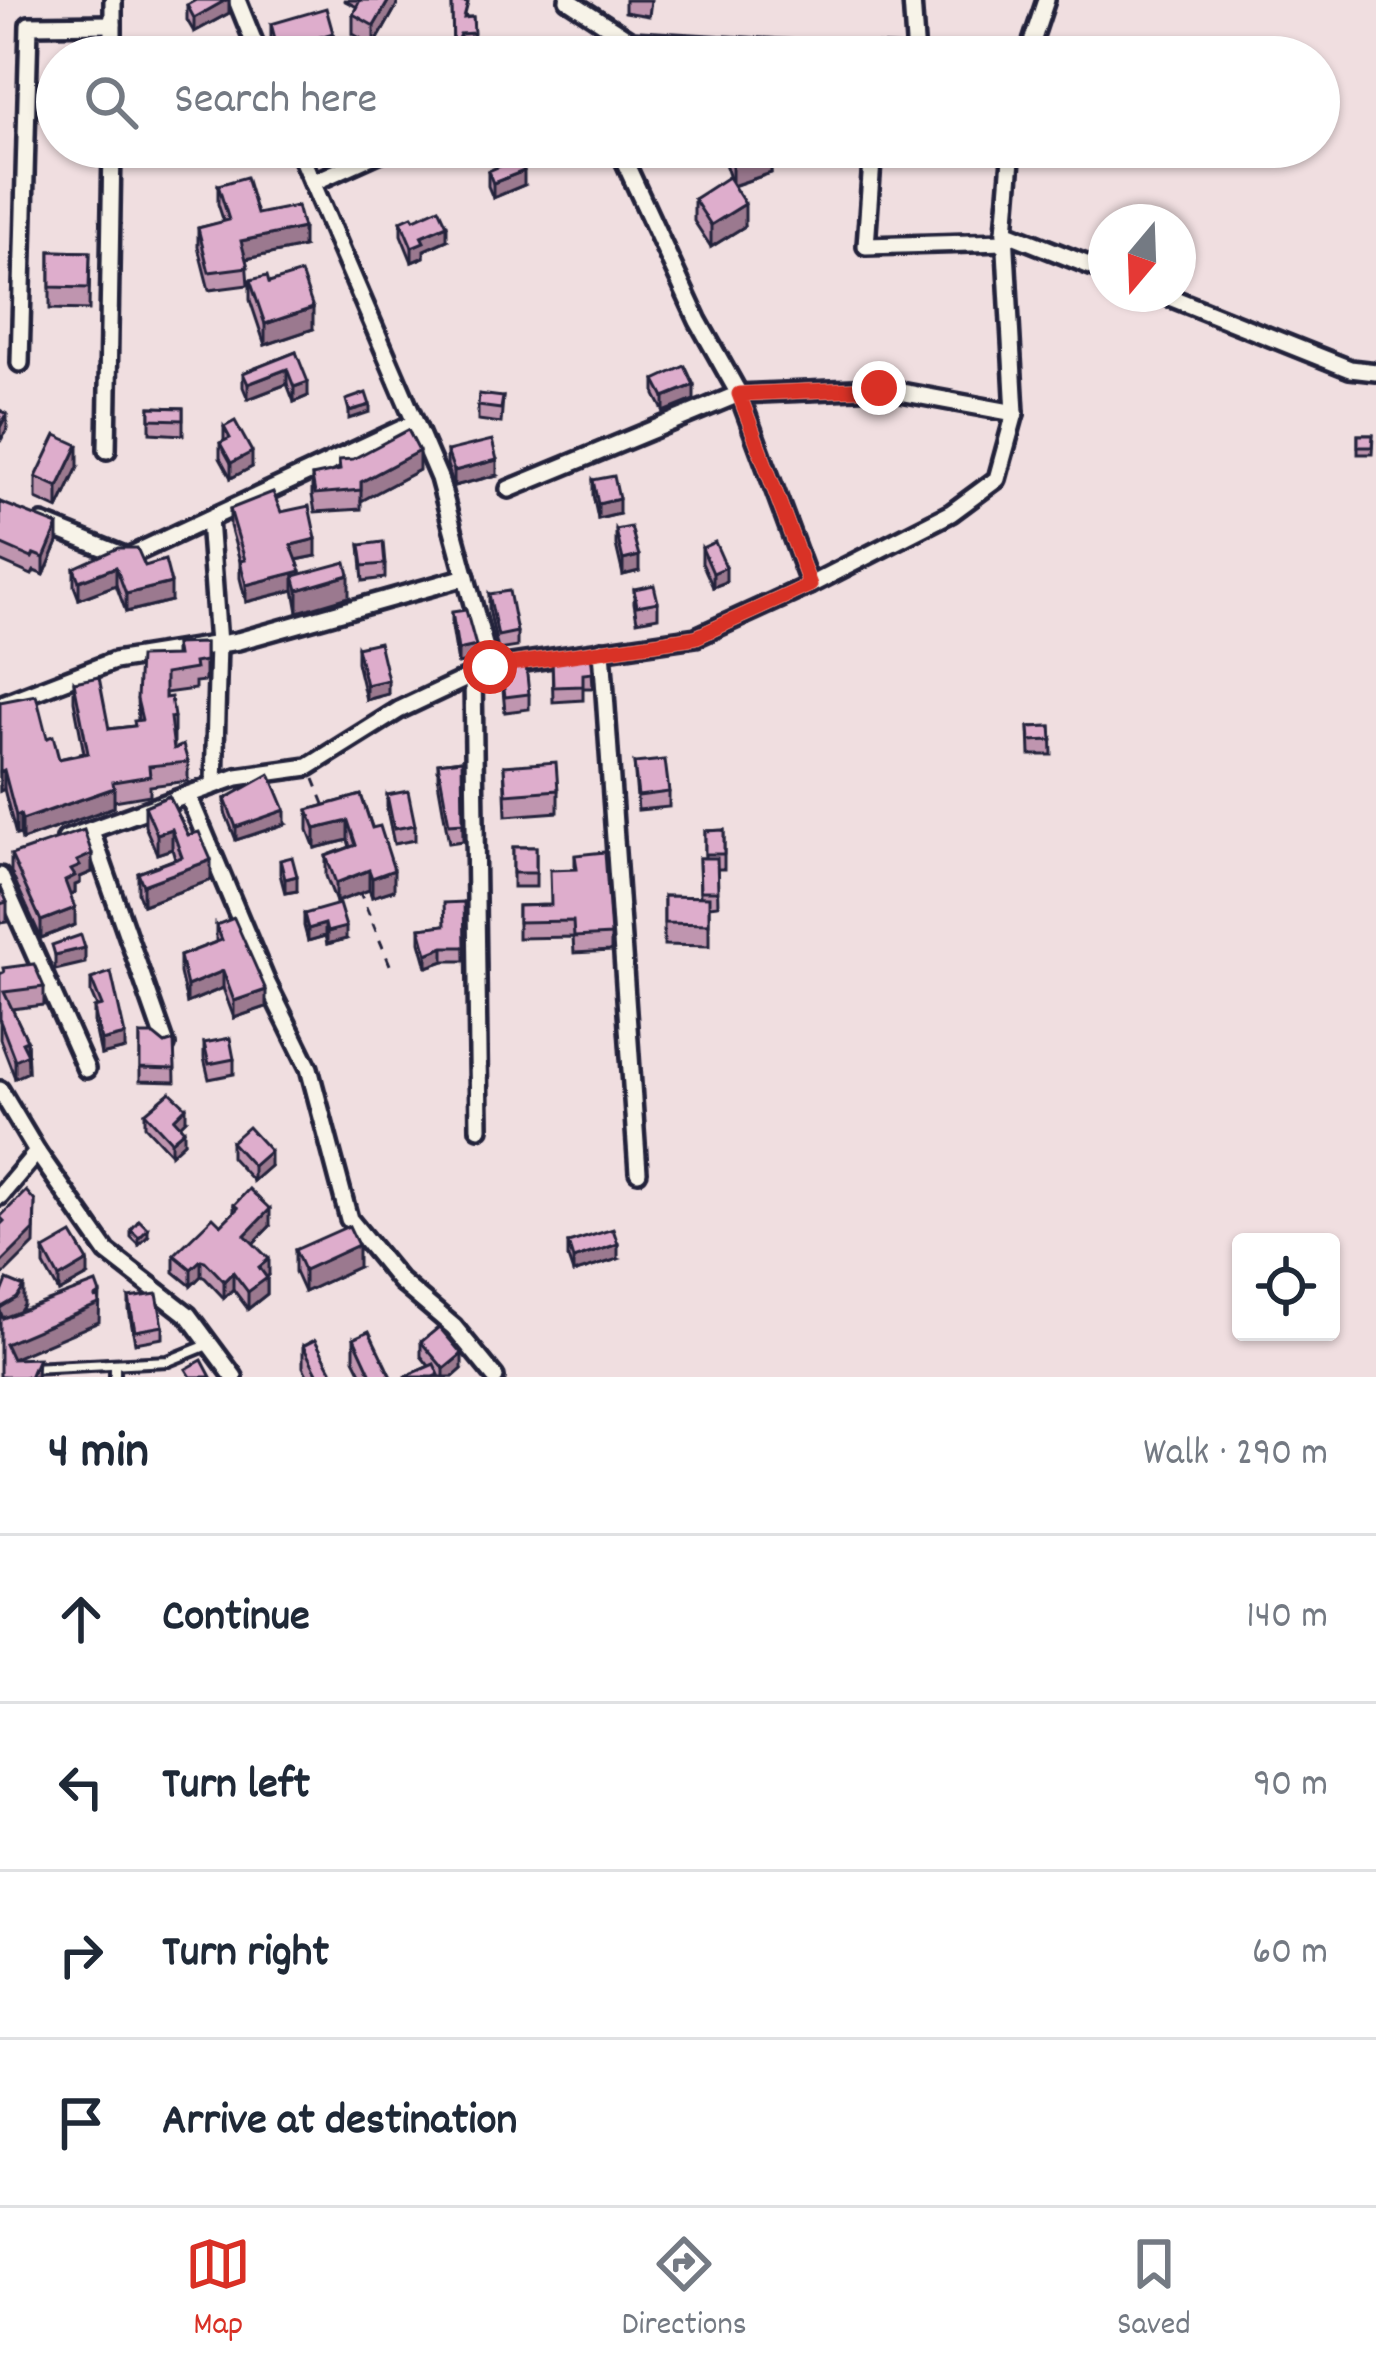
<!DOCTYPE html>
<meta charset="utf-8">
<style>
:root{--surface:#fff;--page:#f6f6f7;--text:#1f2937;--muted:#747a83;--line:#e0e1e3;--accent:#d93025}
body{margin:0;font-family:Dekko,sans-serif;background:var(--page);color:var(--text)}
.controls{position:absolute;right:36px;bottom:36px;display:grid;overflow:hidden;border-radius:12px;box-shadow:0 3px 9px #0004}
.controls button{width:108px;height:108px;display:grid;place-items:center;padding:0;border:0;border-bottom:3px solid var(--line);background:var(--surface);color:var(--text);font:60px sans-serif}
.compass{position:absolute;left:1088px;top:204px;width:108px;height:108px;border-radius:50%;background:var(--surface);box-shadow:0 3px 9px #0004;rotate:199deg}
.stop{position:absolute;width:36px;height:36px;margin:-27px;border:9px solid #d93025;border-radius:50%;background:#fff}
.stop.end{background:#d93025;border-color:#fff;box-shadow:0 3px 12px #0008}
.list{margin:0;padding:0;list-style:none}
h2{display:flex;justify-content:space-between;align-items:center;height:156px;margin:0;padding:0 48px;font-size:51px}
h2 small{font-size:39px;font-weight:400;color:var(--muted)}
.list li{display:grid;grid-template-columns:78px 1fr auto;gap:36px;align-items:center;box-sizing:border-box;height:168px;padding:0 48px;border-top:3px solid var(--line)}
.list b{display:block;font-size:45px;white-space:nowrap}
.list em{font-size:39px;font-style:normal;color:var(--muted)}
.icon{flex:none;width:66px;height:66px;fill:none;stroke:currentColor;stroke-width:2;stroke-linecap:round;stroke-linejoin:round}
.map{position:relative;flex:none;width:1376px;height:1377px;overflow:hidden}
.search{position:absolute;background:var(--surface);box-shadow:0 3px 9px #0004;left:36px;right:36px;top:36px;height:132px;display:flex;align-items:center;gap:30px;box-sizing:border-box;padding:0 42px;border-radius:66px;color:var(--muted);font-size:45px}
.sheet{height:828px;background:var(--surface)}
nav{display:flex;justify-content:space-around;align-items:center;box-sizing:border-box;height:168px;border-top:3px solid var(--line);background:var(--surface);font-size:33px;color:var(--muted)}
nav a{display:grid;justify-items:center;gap:6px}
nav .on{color:var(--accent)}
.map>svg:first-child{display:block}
</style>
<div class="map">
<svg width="1376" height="1377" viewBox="0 0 1376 1377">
<rect width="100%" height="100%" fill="#f0dee0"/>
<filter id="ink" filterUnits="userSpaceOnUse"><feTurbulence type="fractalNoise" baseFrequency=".00833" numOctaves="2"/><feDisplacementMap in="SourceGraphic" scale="24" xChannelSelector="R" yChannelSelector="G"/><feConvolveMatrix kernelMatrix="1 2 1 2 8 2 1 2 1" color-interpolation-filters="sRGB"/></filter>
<g filter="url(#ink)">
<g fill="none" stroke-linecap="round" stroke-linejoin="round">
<!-- lane casing -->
<g stroke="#22223b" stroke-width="16">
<g id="lane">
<path d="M31,1368l137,-7 42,-17"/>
<path d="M115,1377v-13"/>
</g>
</g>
<!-- street casing -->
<g stroke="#22223b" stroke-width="24">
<g id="street">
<path d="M113,0v57"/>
<path d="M237,0l23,57"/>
<path d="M568,0l63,41 286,16"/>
<path d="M912,0l4,57"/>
<path d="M594,57l37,-16"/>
<path d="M1027,57l19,-57"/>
<path d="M297,147l142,331 51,189"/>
<path d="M873,147l-7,99 139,-4"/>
<path d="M312,183l80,-36"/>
<path d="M1005,232l101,40"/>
<path d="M1162,294l188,75 26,3"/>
<path d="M20,363l9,-338 84,-1"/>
<path d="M107,450l5,-303"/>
<path d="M509,489l230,-95 -41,-73 -80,-174"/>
<path d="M209,519l9,125 -4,141"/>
<path d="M42,523l85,34 287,-134"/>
<path d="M810,585l-71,-191 140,-6 136,25"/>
<path d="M602,650l36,522"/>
<path d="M473,674l6,454"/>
<path d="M0,705l114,-44 124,-20 228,-64"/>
<path d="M188,795l78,186 43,87 40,151 51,62 54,46 41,50"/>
<path d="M91,831l75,214"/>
<path d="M66,839l171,-62 71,-10 91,-57 91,-43 206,-30 114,-52 141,-72 46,-34 18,-66 -10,-181 7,-85"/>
<path d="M0,876l86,193"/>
<path d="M0,1090l37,62 70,100 81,63 46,62"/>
<path d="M0,1196l37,-44"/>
</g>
</g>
<!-- path -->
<g stroke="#22223b" stroke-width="3" stroke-dasharray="9 9" stroke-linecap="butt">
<path d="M314,779l12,30"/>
<path d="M359,890l34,82"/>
</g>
<!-- lane -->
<use href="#lane" stroke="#f7f3e8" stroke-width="8"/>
<!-- street -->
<use href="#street" stroke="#f7f3e8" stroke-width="15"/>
</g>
<!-- wall -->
<g fill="#bf95af" stroke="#22223b" stroke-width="3">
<path d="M229,0v13l-35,19 -7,-12v-15z"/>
<path d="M343,0h54v5l-23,41 -21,-12v-20l4,-7z"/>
<path d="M452,0l15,17h6l1,29 -14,1 -4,10h-3z"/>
<path d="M625,0h26l-2,16 -24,-4z"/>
<path d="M271,24l62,31 -7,2h-52l-3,-11z"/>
<path d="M723,147h46l2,26 -38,13 12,40 -34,21 -17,-26v-22l37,-18 -8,-23z"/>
<path d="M488,171l36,14 -31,13 -5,-12z"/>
<path d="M218,185l85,62 -57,12 2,26 -39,5 -11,-43v-19l26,-6 -6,-18z"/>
<path d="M401,221l46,19 -23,10v7l-12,5 -11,-27z"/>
<path d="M50,251l40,1 -1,58 -39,-1z"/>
<path d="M250,280l19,3 44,46 -48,16 -15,-45z"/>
<path d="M296,352l12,44 -14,6 -7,-18 -39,15 -5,-12v-14z"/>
<path d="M655,380l39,20 -30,12 -9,-17z"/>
<path d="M503,397l-2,26 -23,-3v-14z"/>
<path d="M150,407l33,1v27l-33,-2z"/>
<path d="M224,427l28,40 -21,11 -11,-20v-15l4,-2z"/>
<path d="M1358,435h15l-1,19h-14z"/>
<path d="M447,451l50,24 -43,11 -7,-21z"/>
<path d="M78,467l-20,42 -22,-10v-22z"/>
<path d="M419,470l-58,31v8l-46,3 -3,-17v-19z"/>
<path d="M593,480l26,34 -21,5 -5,-24z"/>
<path d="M0,502l58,40 -14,33 -10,-4 -2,4 -32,-14z"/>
<path d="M230,509l51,3 35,44 -19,4 4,14 48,23 -51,15 -4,-22 -48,12 -6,-24v-17l-10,-35z"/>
<path d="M616,530l23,41 -16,4 -7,-30z"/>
<path d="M360,545l25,19v14l-22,3z"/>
<path d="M702,548l24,34 -13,5 -11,-24z"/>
<path d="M145,566l26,35 -45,11 -10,-27 -37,14 -5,-13v-18z"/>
<path d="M634,589l24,13v15l-21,4 -3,-18z"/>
<path d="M489,594l28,38v15l-19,3 -9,-41z"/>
<path d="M452,612l24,48 -18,4 -6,-37z"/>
<path d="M205,643v38l-10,1v7l-30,4v5l9,19v32l14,13v19l-38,5v9l-36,6v6l-92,33 -2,-6 -4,1 -12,-46 -4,2v-89l47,36 12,21 25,-6 -10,-52v-19l35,47 25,-3 4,-6 -1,-21 38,-43v-12z"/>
<path d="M357,647l31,47 -22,6 -9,-38z"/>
<path d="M591,653l2,35h-10v12l-30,2 -1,-44z"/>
<path d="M501,668l28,26v15l-24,3z"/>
<path d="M1051,726l1,29h-22l-1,-28z"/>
<path d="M462,760l1,81 -14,2 -11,-62v-18z"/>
<path d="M634,763l35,29v15l-31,3z"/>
<path d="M504,766l54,24v22l-52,4z"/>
<path d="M361,795l33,95 -22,7 -3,-7 -33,12 -10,-26v-20l24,-9 -2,-7 -33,8 -7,-18v-20z"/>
<path d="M387,795l28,30v15l-21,4 -7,-34z"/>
<path d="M169,796l42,84 -68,25 -5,-12v-20l37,-14 -3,-10 -15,5 -12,-28v-20z"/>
<path d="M225,799l60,25 -49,16 -11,-28z"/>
<path d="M724,830v39h-7l1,36 -9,1v40l-45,-1v-49l36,1 -1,-39h6v-27z"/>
<rect x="513" y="847" width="23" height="40"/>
<path d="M11,855l81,17 -12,5v6l-5,2v8l-5,3 5,29 -34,13 -30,-66z"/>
<path d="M575,855l36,80v16l-37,2 -1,-16 -55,1v-32l33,-1 24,-36z"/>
<path d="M280,860l17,31 -12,2 -5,-19z"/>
<path d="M0,886l7,16v20l-7,1z"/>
<path d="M464,902l1,59h-21l-17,6 -7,-25v-14l25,-3z"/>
<path d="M304,914l42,25 -19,5 -2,-8 -17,5 -4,-15z"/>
<path d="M216,925l50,82 -32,11 -11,-30 -36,15 -7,-30v-17l36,-14z"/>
<path d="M0,974l44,13v18l-32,4 15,31 1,32 -13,6 -15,-39z"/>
<path d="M91,979l34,70 -24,6 -7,-33v-14l3,-1 -6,-14z"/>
<path d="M140,1035l25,9 9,-3 1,41 -35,-1z"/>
<path d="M204,1043l30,16v15l-25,5 -5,-21z"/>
<path d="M145,1113l41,6 -6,6 4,17 -13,12 -26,-28z"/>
<path d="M231,1142l39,24 -17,15 -22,-24z"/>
<path d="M234,1205l36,21 -17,17 16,32 -2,2v17l-19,15 -15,-20 -9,9 -19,-20 -4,-2 -10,10 -17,-14v-17l47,-30 13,-13z"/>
<path d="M131,1230l17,6 -9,9 -8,-8z"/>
<path d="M568,1243l50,16 -45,14 -5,-15z"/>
<path d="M44,1250l44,26 -29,16 -15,-27z"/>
<path d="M295,1250l63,17 -54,25 -9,-20z"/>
<path d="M129,1298l34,28v12l-28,5 -6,-33z"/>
<path d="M354,1338l37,39h-28l-9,-18z"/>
<path d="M421,1342l41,27 -9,8h-49l25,-11 -8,-10z"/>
<path d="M303,1346l32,31h-27l-5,-10z"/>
</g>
<!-- shaded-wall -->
<g fill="#9b798f" stroke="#22223b" stroke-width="3">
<path d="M226,0h3v13l-35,19v-14z"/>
<path d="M389,0h8v5l-23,41v-20z"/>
<path d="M333,33v22l-7,2h-48v-7z"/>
<path d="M460,34v13l-4,10h-3v-6z"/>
<path d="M224,147h28l-28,9z"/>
<path d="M771,151v22l-39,13v-22z"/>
<path d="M524,171v14l-31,13v-15z"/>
<path d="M745,204v22l-34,21v-22z"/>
<path d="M447,225v15l-23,10v7l-12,5v-15l9,-11z"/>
<path d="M303,228v19l-62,13v-19z"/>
<path d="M313,308v21l-48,16v-21z"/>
<path d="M287,369v15l-39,15v-15z"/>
<path d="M308,382v14l-14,6v-15z"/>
<path d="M694,385v15l-30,12v-15z"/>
<path d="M370,405v7l-21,7v-8z"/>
<path d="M7,414v15l-7,13v-15z"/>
<path d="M78,445v22l-20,42v-22z"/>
<path d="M419,451v19l-58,31v-19z"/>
<path d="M252,452v15l-21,11v-15z"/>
<path d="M497,460v15l-43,11v-15z"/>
<path d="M619,499v15l-21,5v-15z"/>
<path d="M58,525v17l-14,33v-17z"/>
<path d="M316,539v17l-25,5v-16z"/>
<path d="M639,556v15l-16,4v-15z"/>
<path d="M116,567v18l-37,14v-18z"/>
<path d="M726,567v15l-13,5v-14z"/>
<path d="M301,571v17l-7,-12v14l-48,12v-17z"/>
<path d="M349,575v22l-51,15v-22z"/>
<path d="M171,583v18l-45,11v-18z"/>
<path d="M476,646v14l-18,4v-14z"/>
<path d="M388,680v14l-22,6v-15z"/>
<path d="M4,770v19l-4,2v-19z"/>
<path d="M114,788v19l-92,33v-20z"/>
<path d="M285,810v14l-49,16v-13z"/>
<path d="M20,814v20l-4,1v-19z"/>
<path d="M348,821v19l-33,8v-19z"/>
<path d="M172,829v20l-15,5v-20z"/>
<path d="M92,854v18l-12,5v6l-5,2v8l-10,5v-17l12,-20z"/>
<path d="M211,860v20l-68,25v-20z"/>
<path d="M369,870v20l-33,12v-19z"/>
<path d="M394,870v20l-22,7v-19z"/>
<path d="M297,876v15l-12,2v-14z"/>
<path d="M75,908v17l-34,13v-17z"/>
<path d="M325,924v12l-17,5v-12z"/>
<path d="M346,927v12l-19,5v-12z"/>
<path d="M444,947v14l-17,6v-13z"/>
<path d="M85,948v15l-30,7v-15z"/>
<path d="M223,971v17l-36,15v-17z"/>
<path d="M266,990v17l-32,11v-17z"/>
<path d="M125,1035v14l-24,6v-14z"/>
<path d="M27,1040l1,32 -13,6v-18l7,-18z"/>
<path d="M186,1107v12l-12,12v-12z"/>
<path d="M184,1130v12l-13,12v-13z"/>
<path d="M270,1151v15l-17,15v-15z"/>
<path d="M35,1201l-1,43 -34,34v-14z"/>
<path d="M270,1209v17l-25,26v-17z"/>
<path d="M148,1229v7l-9,9v-7z"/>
<path d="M618,1244v15l-45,14v-14z"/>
<path d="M358,1245v22l-54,25v-22z"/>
<path d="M269,1259v16l-10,8 8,-5v16l-19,15v-17l11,-25z"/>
<path d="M201,1260v16l-10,10v-17z"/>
<path d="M88,1261v15l-29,16v-14z"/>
<path d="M233,1272v17l-9,9v-17z"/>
<path d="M24,1287v18l-7,11 -17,10v-18z"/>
<path d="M100,1294l-1,28 -94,40v-18z"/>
<path d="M462,1354v15l-9,8h-9v-8z"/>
<path d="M38,1358l-1,19h-7z"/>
</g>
<!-- building -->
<g fill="#deadcc" stroke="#22223b" stroke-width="3">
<path d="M196,0h30l-32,18 -7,-13z"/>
<path d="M360,0h29l-15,26 -21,-12z"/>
<path d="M452,0l16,3 -4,15 9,-1 1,16 -14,1 -7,17z"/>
<path d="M326,8l7,25 -55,17 -7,-26z"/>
<path d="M726,147h43l2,4 -39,13z"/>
<path d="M519,158l5,13 -31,12 -5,-12z"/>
<path d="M246,177l11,37 40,-8 6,22 -62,13 7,26 -39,5 -11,-44 31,-8 -11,-35z"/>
<path d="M728,177l17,27 -34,21 -17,-26z"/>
<path d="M439,208l8,17 -26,11 3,6 -12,5 -11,-26 11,-5 2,3z"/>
<path d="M50,251l40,1 -1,36 -39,-1z"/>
<path d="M301,273l12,35 -48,16 -15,-44 17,-4 2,7z"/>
<path d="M296,352l12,30 -14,5 -7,-18 -39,15 -5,-11z"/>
<path d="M685,366l9,19 -30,12 -9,-17z"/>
<path d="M366,393l4,12 -21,6 -3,-11z"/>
<path d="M479,394l24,3 -2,12 -23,-3z"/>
<path d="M150,407l33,1v12l-33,-1z"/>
<path d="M0,410l7,4 -7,13z"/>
<path d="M235,421l17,31 -21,11 -11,-20 10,-5 -6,-11z"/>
<path d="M408,430l11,21 -58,31v8l-46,4 -3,-18 28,-6 -1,-10 14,-1z"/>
<path d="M56,435l22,10 -20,42 -22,-10z"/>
<path d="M1358,435h15l-1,12h-14z"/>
<path d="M492,440l5,20 -43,11 -7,-20z"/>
<path d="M614,476l5,23 -21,5 -5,-24z"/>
<path d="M273,492l8,20 28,-6 7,33 -25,6 10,26 -55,14 -6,-24 5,-1 -15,-51z"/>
<path d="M0,502l58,23 -14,33 -10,-4 -2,4 -32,-14z"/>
<path d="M631,527l8,29 -16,4 -7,-30z"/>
<path d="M383,542l2,22 -22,2 -3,-21z"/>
<path d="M715,542l11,25 -13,6 -11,-25z"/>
<path d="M118,548h19l8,18 20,-6 6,23 -45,11 -10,-27 -37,14 -5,-13z"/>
<path d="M346,562l3,13 -51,15 -4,-14z"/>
<path d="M654,585l4,17 -21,4 -3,-17z"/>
<path d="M509,591l8,41 -19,4 -9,-42z"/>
<path d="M466,610l10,36 -18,4 -6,-38z"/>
<path d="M379,642l9,38 -22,5 -9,-38z"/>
<path d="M205,643v18l-11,2 1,6 -30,5v24l6,-1 3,20 -4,1 4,31 9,-4 5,17 -39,4 1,10 -37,6 1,6 -92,32 -2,-6 -4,2 -12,-46 -4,2v-70l36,-7 11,43 6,-2 6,23 29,-6 -14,-71 25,-5 10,52 26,-3 -1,-5 8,-1 -5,-21 2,-42 38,-1 -2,-12z"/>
<path d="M591,653l2,20 -10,1v12l-30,1 -1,-29z"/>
<path d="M526,665l3,29 -24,3 -4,-29z"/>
<path d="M1051,726l1,14 -22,1 -1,-14z"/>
<path d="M462,760l1,63 -14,1 -11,-61z"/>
<path d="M665,760l4,32 -31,4 -4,-33z"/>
<path d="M556,762l2,28 -52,4 -2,-28z"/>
<path d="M270,774l15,36 -49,17 -11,-28z"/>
<path d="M408,791l7,34 -21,4 -7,-34z"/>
<path d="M361,795l11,33 8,-2 14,44 -22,8 -3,-8 -33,13 -10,-27 30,-11 -8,-24 -33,8 -7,-19z"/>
<path d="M169,796l19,39 11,-3 12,28 -68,25 -5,-12 44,-16 -10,-28 -15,5 -12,-28z"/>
<path d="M84,830l8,24 -15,7 3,5 -9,4 4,6 -10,5 10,27 -34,13 -30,-66z"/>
<path d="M724,830v24h-19v-23z"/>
<rect x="513" y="847" width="23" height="26"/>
<path d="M605,852l6,83 -37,2 -1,-16 -55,1v-16l33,-1 -1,-35 27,-1 -2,-14z"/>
<path d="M292,857l5,19 -12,3 -5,-19z"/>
<path d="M699,858h18l1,33h-18z"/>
<path d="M0,886l7,16 -7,2z"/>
<path d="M664,896l45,1v27l-45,-1z"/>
<path d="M464,902l1,45h-21l-17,7 -7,-26 25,-3 -1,-22z"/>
<path d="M339,904l7,23 -19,5 -2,-8 -17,5 -4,-15z"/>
<path d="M234,918l32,72 -32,11 -11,-30 -36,15 -7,-30 42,-16 -6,-15z"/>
<path d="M81,935l4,13 -30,7 -3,-10z"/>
<path d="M34,964l10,23 -40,5 23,48 -5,2 6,12 -13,6 -15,-39v-47l4,-2 -1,-4z"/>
<path d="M111,972l14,63 -24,6 -7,-33 8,-2 -11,-27z"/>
<path d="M140,1035h14l11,9 9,-3 1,28 -35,-1z"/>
<path d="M230,1038l4,21 -25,5 -5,-21z"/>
<path d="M170,1092l16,15 -12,12 10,11 -13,11 -26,-28z"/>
<path d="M248,1127l22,24 -17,15 -22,-24z"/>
<path d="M249,1189l21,20 -25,26 24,24 -10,8 8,11 -19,14 -15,-20 -9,9 -19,-20 -4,-1 -10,9 -17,-14 39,-38 8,8 17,-17 -4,-3z"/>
<path d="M26,1191l9,10 -1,29 -34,34v-39l4,-4 -4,-4z"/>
<path d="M139,1220l9,9 -9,9 -8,-8z"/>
<path d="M349,1226l9,19 -54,25 -9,-20z"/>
<path d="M613,1229l5,15 -45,15 -5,-16z"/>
<path d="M72,1234l16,27 -29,17 -15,-28z"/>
<path d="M7,1280l17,7 -7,11 -17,10v-10z"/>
<path d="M96,1283l4,11 -6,4 4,-1 1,7 -94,40 7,15 26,-1 -8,19h-30v-66l3,7z"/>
<path d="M157,1294l6,32 -28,5 -6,-33z"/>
<path d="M439,1327l23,27 -18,15 -23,-27z"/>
<path d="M369,1331l22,46h-19l-18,-39z"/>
<path d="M315,1340l20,37h-16l-16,-31z"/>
<path d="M202,1360l9,17h-20l-5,-8z"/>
<path d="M434,1364l5,11 -5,2h-30z"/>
</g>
</g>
<g fill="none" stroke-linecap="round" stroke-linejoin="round" filter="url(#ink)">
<!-- route -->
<path stroke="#d93025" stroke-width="15" d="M490,667l206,-30 114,-52 -71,-191 140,-6"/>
</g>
</svg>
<div class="controls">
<button><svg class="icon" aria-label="locate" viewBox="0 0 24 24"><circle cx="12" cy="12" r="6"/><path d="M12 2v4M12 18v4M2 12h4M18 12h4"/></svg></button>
</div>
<svg class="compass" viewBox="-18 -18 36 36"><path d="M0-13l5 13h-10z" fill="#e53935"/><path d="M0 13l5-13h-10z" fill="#747a83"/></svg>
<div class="stop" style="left:490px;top:667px"></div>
<div class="stop end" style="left:879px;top:388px"></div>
<div class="search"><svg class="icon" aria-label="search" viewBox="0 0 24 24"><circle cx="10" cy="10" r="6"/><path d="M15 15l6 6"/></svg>Search here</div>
</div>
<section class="sheet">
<h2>4 min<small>Walk · 290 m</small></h2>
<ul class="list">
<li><svg class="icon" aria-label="ahead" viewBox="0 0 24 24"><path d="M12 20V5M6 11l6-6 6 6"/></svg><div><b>Continue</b></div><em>140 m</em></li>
<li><svg class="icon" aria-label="left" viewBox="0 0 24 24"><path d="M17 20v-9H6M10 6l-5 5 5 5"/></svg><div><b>Turn left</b></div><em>90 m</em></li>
<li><svg class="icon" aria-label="right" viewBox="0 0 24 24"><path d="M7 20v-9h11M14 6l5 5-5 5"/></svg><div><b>Turn right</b></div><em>60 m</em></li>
<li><svg class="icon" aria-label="arrive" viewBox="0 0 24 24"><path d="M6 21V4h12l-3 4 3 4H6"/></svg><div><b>Arrive at destination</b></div></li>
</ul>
</section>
<nav>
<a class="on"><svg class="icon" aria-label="map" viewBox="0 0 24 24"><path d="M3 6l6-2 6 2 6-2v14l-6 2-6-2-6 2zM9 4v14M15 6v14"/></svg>Map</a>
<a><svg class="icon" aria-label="directions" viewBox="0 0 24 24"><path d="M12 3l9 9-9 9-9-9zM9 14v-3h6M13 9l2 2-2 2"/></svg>Directions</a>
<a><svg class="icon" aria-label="saved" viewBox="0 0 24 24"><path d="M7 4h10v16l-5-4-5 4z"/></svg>Saved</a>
</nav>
